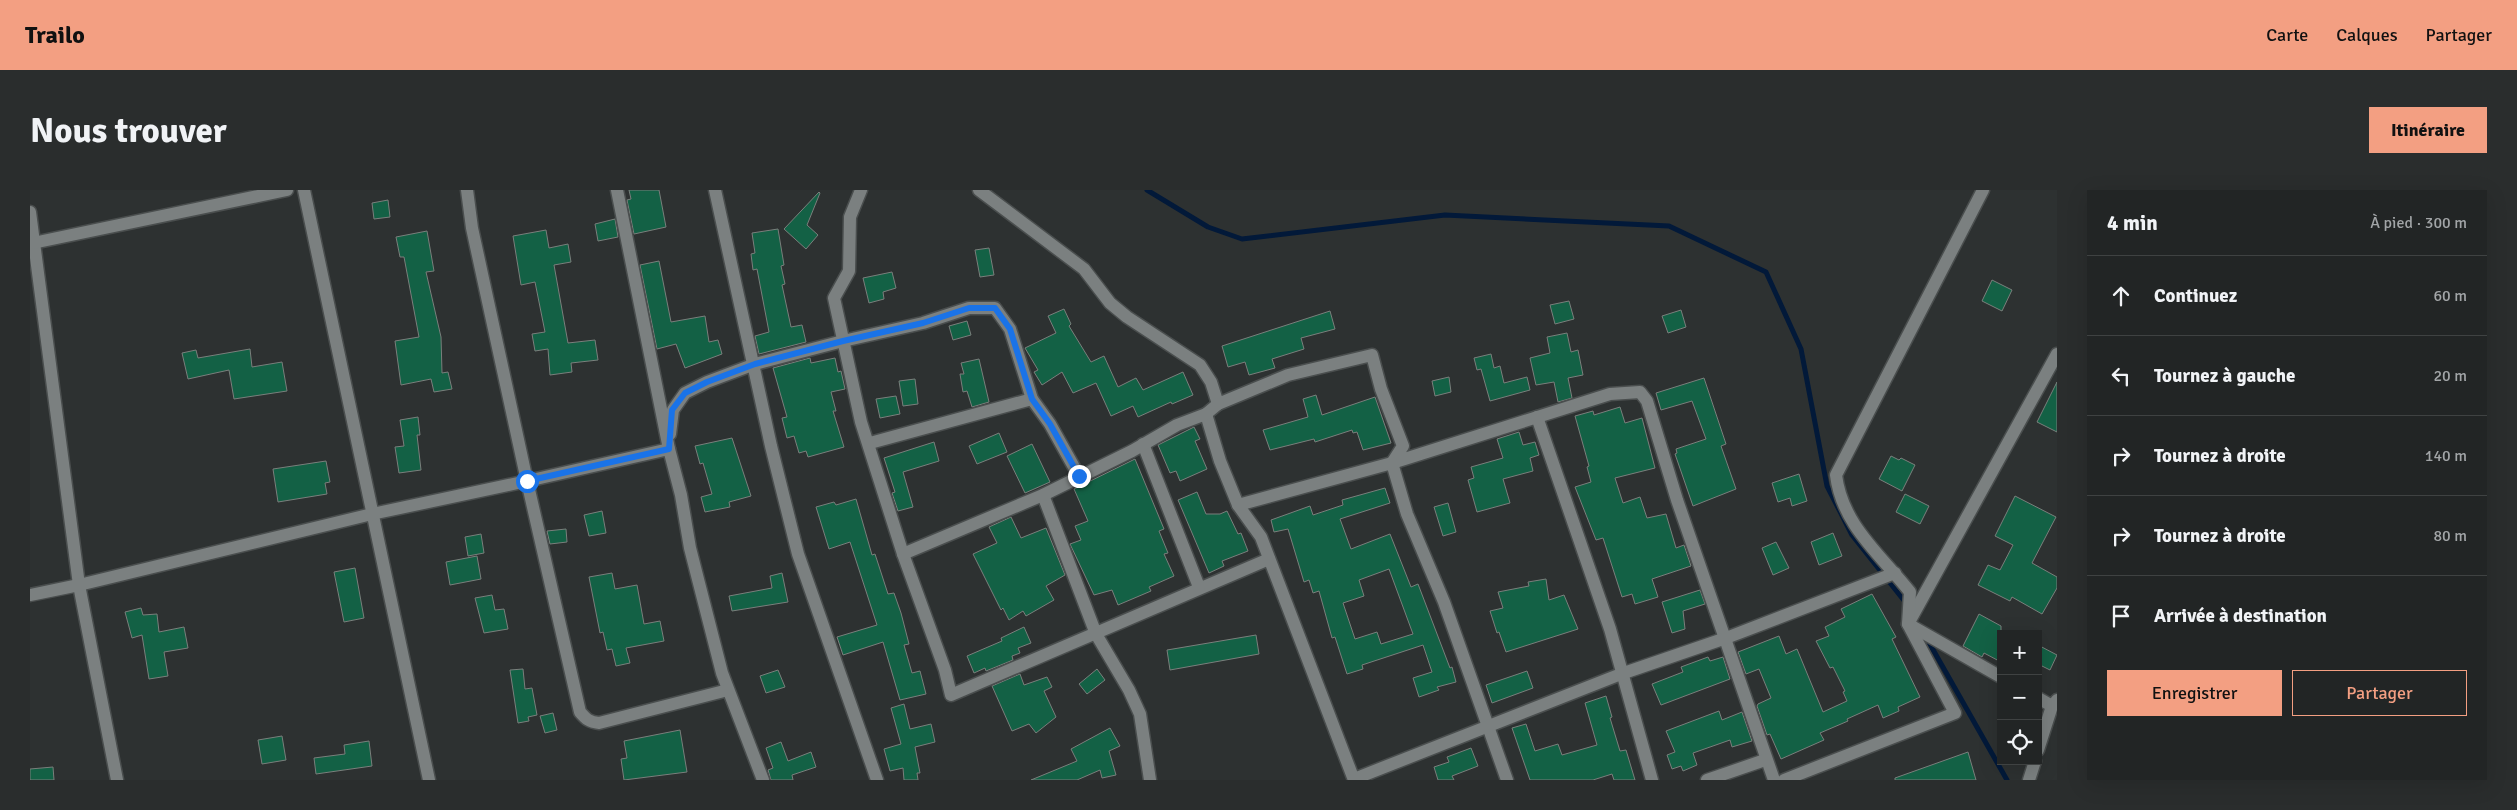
<!DOCTYPE html>
<html lang="fr">
<meta charset="utf-8">
<style>
:root{--surface:#222525;--page:#2a2d2d;--text:#f1f3f6;--muted:#a2a5a7;--line:#3f4242;--accent:#f39f82}
body{margin:0;font-family:Signika,sans-serif;background:var(--page);color:var(--text)}
.controls{position:absolute;right:15px;bottom:15px;display:grid;overflow:hidden;border-radius:0px;box-shadow:0 5px 20px #0002}
.controls button{width:45px;height:45px;display:grid;place-items:center;padding:0;border:0;border-bottom:1px solid var(--line);background:var(--surface);color:var(--text);font:25px sans-serif}
.stop{position:absolute;width:15px;height:15px;margin:-11px;border:4px solid #1a73e8;border-radius:50%;background:#fff}
.stop.end{background:#1a73e8;border-color:#fff;box-shadow:0 1px 5px #0008}
.list{margin:0;padding:0;list-style:none}
h2{display:flex;justify-content:space-between;align-items:center;height:65px;margin:0;padding:0 20px;font-size:21px}
h2 small{font-size:16px;font-weight:400;color:var(--muted)}
.list li{display:grid;grid-template-columns:32px 1fr auto;gap:15px;align-items:center;box-sizing:border-box;height:80px;padding:0 20px;border-top:1px solid var(--line)}
.list b{display:block;font-size:19px;white-space:nowrap}
.list em{font-size:16px;font-style:normal;color:var(--muted)}
.actions{display:flex;gap:10px;padding:15px 20px}
.actions a{flex:1;padding:11px 0;border:1px solid var(--accent);border-radius:0px;text-align:center;font-size:18px;color:var(--accent)}
.actions .main{background:var(--accent);color:#111}
.icon{flex:none;width:28px;height:28px;fill:none;stroke:currentColor;stroke-width:2;stroke-linecap:round;stroke-linejoin:round}
.map{position:relative;flex:none;width:2027px;height:590px;overflow:hidden;border-radius:0px}
header{display:flex;align-items:center;gap:30px;box-sizing:border-box;height:70px;padding:0 25px;background:var(--accent);color:#111}
header strong{font-size:24px}
nav{display:flex;gap:28px;margin-inline-start:auto;font-size:18px}
.intro{display:flex;align-items:center;justify-content:space-between;box-sizing:border-box;height:120px;padding:0 30px}
h1{margin:0;font-size:35px}
.button{padding:12px 22px;border-radius:0px;background:var(--accent);color:#111;font-size:18px;font-weight:700}
main{display:flex;gap:30px;padding:0 30px}
aside{flex:1;background:var(--surface);border-radius:0px;box-shadow:0 5px 20px #0002}
.map>svg:first-child{display:block}
</style>
<header>
<strong>Trailo</strong>
<nav><a>Carte</a><a>Calques</a><a>Partager</a></nav>
</header>
<div class="intro"><h1>Nous trouver</h1><a class="button">Itinéraire</a></div>
<main>
<div class="map">
<svg width="2027" height="590" viewBox="0 0 2027 590">
<rect width="100%" height="100%" fill="#2d3131"/>
<g fill="none" stroke-linecap="round" stroke-linejoin="round">
<!-- stream -->
<g stroke="#021939" stroke-width="5">
<path d="M1117,0l61,37 34,12 203,-24 224,11 97,46 35,77 26,137 25,49 54,68"/>
<path d="M1897,449l80,141"/>
</g>
</g>
<!-- building -->
<g fill="#136145" stroke="#7a7f7c" fill-rule="evenodd">
<path d="M599,0h30l7,37 -32,7 -7,-34 4,-1z"/>
<path d="M789,2l1,1 -13,32 11,10 -12,14 -22,-20z"/>
<path d="M358,10l2,17 -16,2 -2,-16z"/>
<path d="M585,29l3,18 -20,4 -3,-17z"/>
<path d="M748,39l6,36 -3,1 4,18 -3,1 9,42 11,-2 4,17 -47,12 -4,-18 14,-4 -12,-63 -4,1 -2,-16 4,-1 -3,-20z"/>
<path d="M516,40l3,18 19,-4 3,18 -17,3 14,78 27,-3 3,20 -27,3 1,9 -22,3 -2,-26 -13,2 -3,-17 13,-2 -10,-50 -14,3 -8,-49z"/>
<path d="M397,41l7,40 -8,1 15,65 1,36 6,-1 4,17 -18,3 -3,-13 -30,6 -6,-44 24,-4 -15,-80h-4l-4,-20z"/>
<path d="M959,58l5,27 -14,2 -5,-27z"/>
<path d="M629,71l12,61 34,-6 4,26 9,-2 4,14 -37,14 -9,-24 -19,5 -17,-84z"/>
<path d="M862,82l4,16 -13,4 1,7 -15,4 -6,-25z"/>
<path d="M1962,90l20,10 -10,21 -20,-10z"/>
<path d="M1539,111l5,18 -19,5 -5,-19z"/>
<path d="M1034,119l7,15 -2,2 22,36 13,-6 14,31 18,-9 7,12 40,-18 10,23 -21,9 -1,-2 -33,15 -5,-11 -22,10 -15,-33 -23,10 -11,-21 -20,13 -8,-13 4,-2 -13,-22 31,-15 -8,-17z"/>
<path d="M1651,120l5,17 -18,6 -6,-17z"/>
<path d="M1300,121l5,18 -34,9 3,11 -32,10 3,9 -26,7 -4,-13 -17,5 -6,-21z"/>
<path d="M937,131l4,14 -18,5 -4,-14z"/>
<path d="M1537,143l4,19 7,-2 5,25 -15,3 4,20 -14,4 -4,-20 -18,3 -6,-27 20,-5 -3,-16z"/>
<path d="M220,159l2,18 30,-5 5,29 -53,8 -5,-29 -41,9 -6,-26 14,-3 2,8z"/>
<path d="M1461,164l3,14 6,-2 4,17 23,-6 3,13 -40,11 -9,-32 -4,1 -3,-12z"/>
<path d="M780,168l1,5 24,-5 3,14 3,-1 4,18 -14,3 5,19h-3l11,36 -36,10 -2,-6 -7,2 -5,-17 -7,2 -5,-20 5,-1 -14,-49z"/>
<path d="M949,169l10,43 -17,5 -5,-16 -4,1 -3,-18h4l-3,-11z"/>
<path d="M1419,187l2,15 -16,4 -3,-15z"/>
<path d="M1674,188l22,66 -5,2 15,43 -43,17 -18,-52 2,-1 -1,-4 30,-10 -14,-38 -31,9 -5,-17z"/>
<path d="M885,189l3,25 -15,2 -4,-25z"/>
<path d="M2027,192v50l-20,-10z"/>
<path d="M1286,205l6,20 53,-18 16,46 -28,7 -6,-18 -4,1 -1,-3 -37,12 -1,-3 -44,11 -7,-20 45,-13 -5,-18z"/>
<path d="M866,206l4,18 -20,4 -4,-19z"/>
<path d="M1590,217l5,16 17,-5 13,50 -40,10 8,25 17,-6 7,21 19,-4 10,34 8,-3 7,21 -39,13 6,18 -23,7 -3,-10 -10,3 -19,-59 -7,2 -21,-53 16,-5 -4,-15 2,-1 -14,-50 18,-5 1,4z"/>
<path d="M388,227l2,18h-3l4,35 -22,3 -4,-26 9,-1 -4,-26z"/>
<path d="M1164,237l6,12 -5,2 12,28 -27,12 -4,-10 -6,2 -12,-28z"/>
<path d="M1489,242l4,13 12,-3 4,13 -9,3 3,13 -30,8 7,24 -33,9 -9,-32 6,-2 -3,-11 32,-9 -6,-19z"/>
<path d="M969,243l8,19 -30,12 -8,-18z"/>
<path d="M702,248l19,58 -22,6 1,5 -25,5 -4,-15 11,-3 -9,-31 -3,1 -5,-18z"/>
<path d="M904,252l5,19 -36,11 10,35 -15,4 -6,-18 3,-1 -11,-34z"/>
<path d="M1002,254l18,38 -25,11 -18,-37z"/>
<path d="M1861,266l8,4 2,-2 14,7 -13,26 -23,-12z"/>
<path d="M1105,269l29,70 -5,2 9,22 -4,1 10,22 -25,11 2,4 -33,14 -6,-15 -18,5 -24,-51 11,-4 -6,-14 13,-5 -14,-32z"/>
<path d="M296,271l4,21 -5,1 2,11 -49,8 -5,-33z"/>
<path d="M1769,284l8,27 -15,5 -2,-8 -12,4 -6,-19z"/>
<path d="M1355,298l5,15 -50,16 11,30 39,-15 21,53 7,-3 32,84 2,-1 4,15 -19,5 2,3 -20,7 -6,-19 19,-6 -9,-27 -61,20 1,4 -16,5 -12,-37 -3,1 -13,-47 -6,2 -4,-13 -5,2 -16,-53 -14,3 -3,-12 39,-14 3,9 30,-10 -1,-5zM1359,379l24,65 -32,10 -4,-12 -22,7 -12,-36 21,-7 -5,-16z"/>
<path d="M1167,302l9,22h14l7,-3 11,23 3,-1 7,18 -26,10 2,5 -15,7 -31,-73z"/>
<path d="M1875,304l24,12 -9,18 -24,-12z"/>
<path d="M1985,306l41,21 -24,46 25,14v11l-15,26 -30,-17 -2,4 -32,-16 10,-20 12,5 13,-25 -18,-9z"/>
<path d="M826,309l16,56 3,-1 13,40 6,-1 7,20 8,31 -5,1 8,28 8,-2 6,23 -26,6 -17,-58 -40,13 -6,-18 40,-12 -27,-83 -21,7 -13,-42 18,-5 2,3z"/>
<path d="M1418,313l8,29 -13,4 -9,-29z"/>
<path d="M572,321l4,22 -17,3 -5,-21z"/>
<path d="M981,327l10,21 25,-10 19,47 -19,11 8,14 -28,16 -3,-5 -14,9 -6,-12 -2,2 -28,-56 24,-11 -8,-16z"/>
<path d="M536,339l1,13 -17,2 -3,-13z"/>
<path d="M1803,343l9,23 -23,9 -8,-23z"/>
<path d="M451,344l3,19 -16,3 -3,-19z"/>
<path d="M1746,352l13,26 -16,7 -11,-27z"/>
<path d="M447,366l4,23 -31,6 -4,-23z"/>
<path d="M325,378l9,50 -20,4 -10,-50z"/>
<path d="M582,383l3,16 22,-4 7,39 16,-3 4,20 -38,7 4,15 -14,3 -4,-17 -5,1 -4,-18 -3,1 -11,-56z"/>
<path d="M752,383l6,29 -56,9 -3,-15 43,-8 -2,-12z"/>
<path d="M1516,389l3,21 15,-5 14,34 -72,23 -7,-20 -2,1 -7,-22 13,-3 -5,-16 31,-6 -1,-4z"/>
<path d="M1670,400l5,14 -22,7 2,18 -13,4 -10,-31z"/>
<path d="M1842,404l24,43 -4,2 28,58 -22,10 1,4 -16,7 -5,-13 -31,14 1,2 -28,12 4,7 -43,19 -11,-25 -3,1 -10,-29 1,-2 13,-6 -12,-29 -13,5 -8,-22 41,-16 7,18 11,-5 26,63 24,-11 -4,-9 2,-1 -12,-24 -3,1 -14,-27 13,-5 -4,-9 20,-10 -4,-8z"/>
<path d="M462,405l3,15 9,-1 4,20 -24,4 -9,-35z"/>
<path d="M111,418l2,7 14,-1 2,18 25,-5 4,21 -24,4 4,24 -19,3 -7,-44 -10,3 -7,-26z"/>
<path d="M1949,424l22,12v36l-17,-9 -2,4 -19,-11z"/>
<path d="M994,437l7,16 -13,5 2,5 -8,3 1,4 -27,11 -1,-3 -11,5 -7,-17 35,-15 -1,-3z"/>
<path d="M1226,445l3,19 -89,16 -3,-20z"/>
<path d="M2008,455l19,10 -7,15 -12,-6z"/>
<path d="M1678,467l2,4 13,-4 7,22 -69,26 -9,-21 31,-12 -2,-5z"/>
<path d="M493,479l2,20 7,-1 5,27 -9,2 1,4 -11,2 -8,-53z"/>
<path d="M1067,479l8,11 -18,14 -8,-10z"/>
<path d="M748,480l7,17 -19,6 -6,-17z"/>
<path d="M1497,481l6,17 -41,15 -6,-18z"/>
<path d="M990,484l4,11 23,-8 5,10 -8,4 12,26 -20,16 -7,-9 -17,7 -20,-45z"/>
<path d="M1576,506l6,21 -2,1 10,33 6,-1 9,30h-21l-2,-6 -19,6h-63l-18,-52 14,-4 9,27 23,-7 4,11 35,-10 -12,-42z"/>
<path d="M874,514l6,25 21,-5 4,18 -20,5 5,26h-3l1,7h-14l-1,-12 -13,3 -6,-22 17,-5 -10,-36z"/>
<path d="M1689,521l3,9 20,-8 10,29 -20,6 -2,-7 -37,13 4,12 -14,6 -2,-5 -9,3 -5,-14 8,-3 -9,-21z"/>
<path d="M523,523l4,17 -12,3 -5,-17z"/>
<path d="M1080,538l10,18 -11,5 7,24 -14,3 -2,-8 -23,10h-46l46,-19 -6,-12z"/>
<path d="M650,540l7,42 -63,8 -3,-21 6,-1 -3,-17z"/>
<path d="M252,546l4,24 -24,4 -4,-24z"/>
<path d="M339,551l3,25 -56,8 -2,-16 31,-4 -1,-9z"/>
<path d="M751,552l7,19 23,-9 5,15 -24,8 1,5h-22l-3,-10 5,-2 -7,-20z"/>
<path d="M1441,558l7,18 -26,10 2,4h-16l-4,-13 15,-5 -2,-5z"/>
<path d="M1938,562l8,28h-81v-2z"/>
<path d="M23,577l1,13h-24v-11z"/>
</g>
<g fill="none" stroke-linecap="round" stroke-linejoin="round">
<!-- minor casing -->
<g stroke="#4a4e4e" stroke-width="15">
<g id="minor">
<path d="M274,0l125,590"/>
<path d="M437,0l5,38 55,253 142,-32"/>
<path d="M587,0l52,259 12,46 9,53 32,125 41,107"/>
<path d="M685,0l56,256 27,108 79,226"/>
<path d="M831,0l-11,27 -1,54 -15,27 27,124 42,132 42,116 6,25 318,-136"/>
<path d="M949,0l105,79 26,34 17,14 73,48 11,17 7,22 70,-29 84,-20 9,34 22,57 -11,17 218,-69 30,-2 7,9 30,99 97,280"/>
<path d="M0,22l49,373 38,195"/>
<path d="M3,53l254,-53"/>
<path d="M1188,214l-12,10 14,47 18,44 23,32 93,243"/>
<path d="M1507,227l73,212 42,151"/>
<path d="M640,244l3,-24 12,-17 22,-11 48,-18 88,-23 80,-18 46,-15h26l15,21 22,70 18,25 29,52"/>
<path d="M840,253l162,-44"/>
<path d="M1113,254l56,143"/>
<path d="M1013,305l53,139 33,56 11,24 10,66"/>
<path d="M1208,315l154,-42 15,51 37,88 63,178"/>
<path d="M873,364l140,-59 89,-44 45,-26 29,-11"/>
<path d="M0,405l49,-10 293,-71 155,-33 53,231c6,7 9,10 19,11l129,-33"/>
<path d="M1971,487l-93,-53 149,-270"/>
<path d="M2008,508l14,8"/>
<path d="M2008,560l14,-44 5,-6"/>
<path d="M1324,589l267,-105 105,-36 169,-65"/>
<path d="M1677,590l58,-20"/>
<path d="M1754,590l171,-67 -47,-89 2,-32c-29,-37 -68,-67 -74,-117l147,-285"/>
<path d="M1999,590l6,-19"/>
</g>
</g>
<!-- minor -->
<use href="#minor" stroke="#7b8080" stroke-width="12"/>
</g>
<g fill="none" stroke-linecap="round" stroke-linejoin="round">
<!-- route -->
<path stroke="#1a73e8" stroke-width="6" d="M497,291l142,-32 3,-39 13,-17 22,-11 48,-18 88,-23 80,-18 46,-15h26l15,21 22,70 18,25 29,52"/>
</g>
</svg>
<div class="controls">
<button>+</button>
<button>−</button>
<button><svg class="icon" aria-label="locate" viewBox="0 0 24 24"><circle cx="12" cy="12" r="6"/><path d="M12 2v4M12 18v4M2 12h4M18 12h4"/></svg></button>
</div>
<div class="stop" style="left:497px;top:291px"></div>
<div class="stop end" style="left:1049px;top:286px"></div>
</div>
<aside>
<h2>4 min<small>À pied · 300 m</small></h2>
<ul class="list">
<li><svg class="icon" aria-label="ahead" viewBox="0 0 24 24"><path d="M12 20V5M6 11l6-6 6 6"/></svg><div><b>Continuez</b></div><em>60 m</em></li>
<li><svg class="icon" aria-label="left" viewBox="0 0 24 24"><path d="M17 20v-9H6M10 6l-5 5 5 5"/></svg><div><b>Tournez à gauche</b></div><em>20 m</em></li>
<li><svg class="icon" aria-label="right" viewBox="0 0 24 24"><path d="M7 20v-9h11M14 6l5 5-5 5"/></svg><div><b>Tournez à droite</b></div><em>140 m</em></li>
<li><svg class="icon" aria-label="right" viewBox="0 0 24 24"><path d="M7 20v-9h11M14 6l5 5-5 5"/></svg><div><b>Tournez à droite</b></div><em>80 m</em></li>
<li><svg class="icon" aria-label="arrive" viewBox="0 0 24 24"><path d="M6 21V4h12l-3 4 3 4H6"/></svg><div><b>Arrivée à destination</b></div></li>
</ul>
<div class="actions"><a class="main">Enregistrer</a><a>Partager</a></div>
</aside>
</main>
